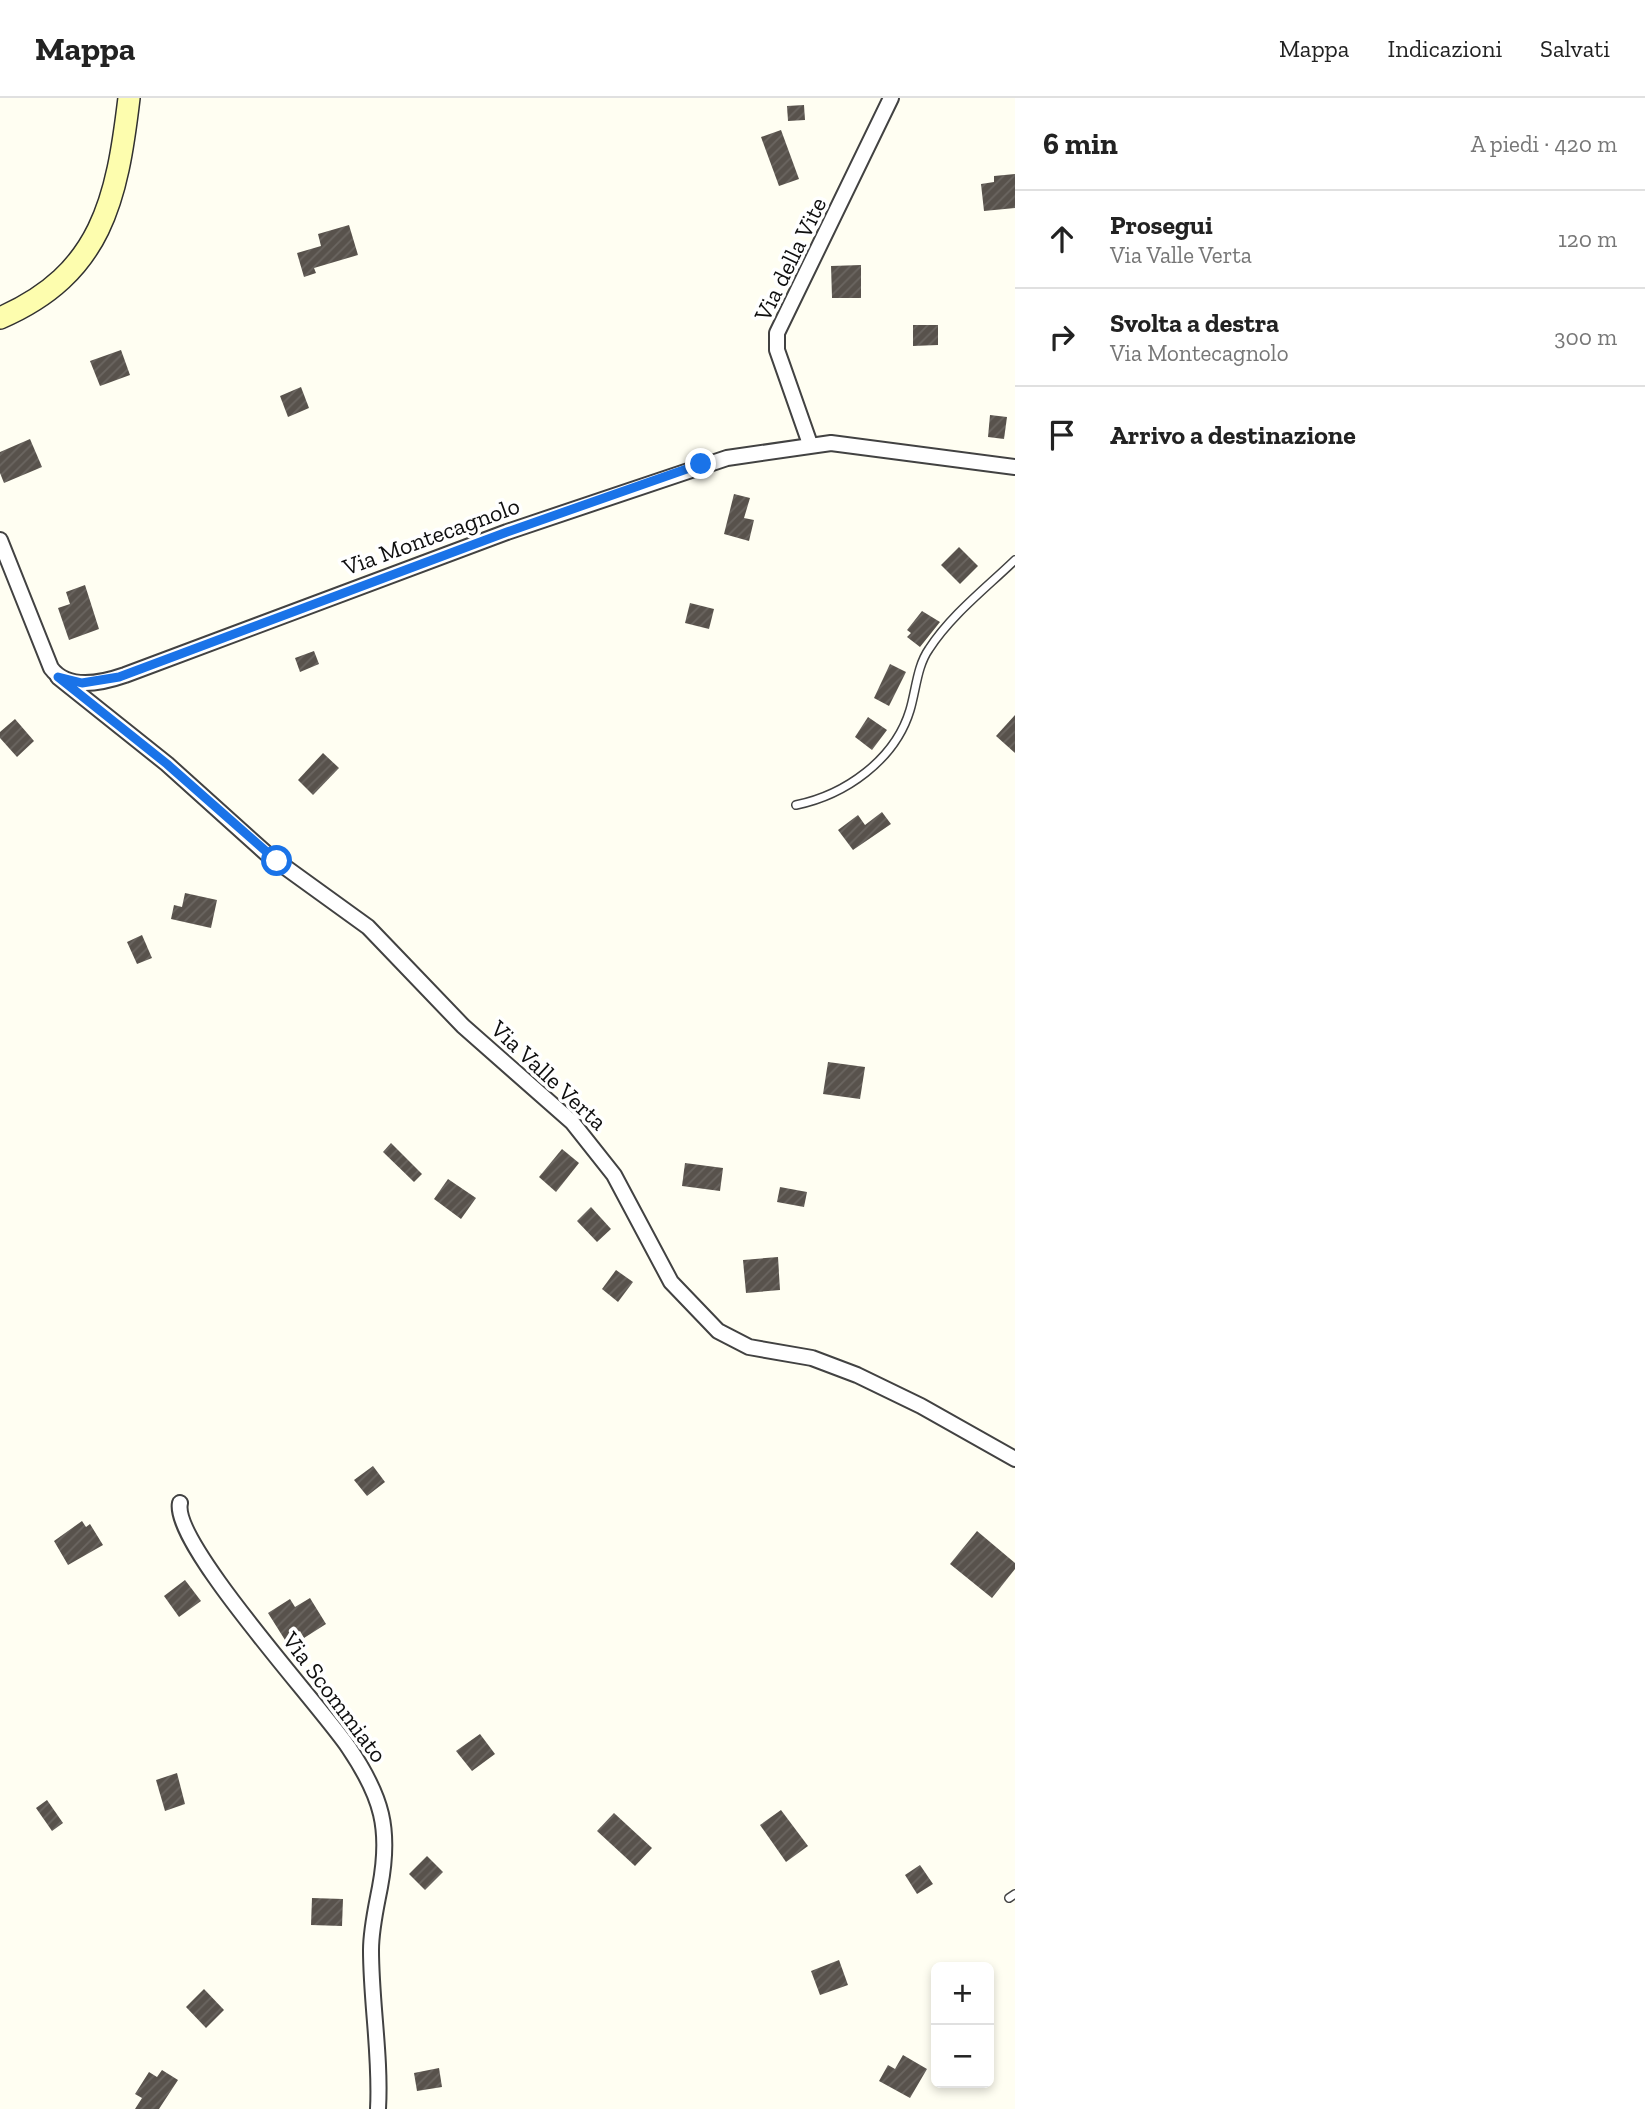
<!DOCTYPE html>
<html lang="it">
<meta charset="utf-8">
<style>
:root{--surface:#fff;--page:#f6f6f6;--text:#222;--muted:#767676;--line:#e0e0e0}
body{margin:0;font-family:"Zilla Slab",serif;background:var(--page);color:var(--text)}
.controls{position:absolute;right:21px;bottom:21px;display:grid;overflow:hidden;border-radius:10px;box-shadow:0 4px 10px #0003}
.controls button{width:63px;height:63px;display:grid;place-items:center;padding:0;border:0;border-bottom:2px solid var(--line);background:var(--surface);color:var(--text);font:35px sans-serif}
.stop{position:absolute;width:21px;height:21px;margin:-16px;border:5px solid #1a73e8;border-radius:50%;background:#fff}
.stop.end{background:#1a73e8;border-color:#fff;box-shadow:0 2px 7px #0008}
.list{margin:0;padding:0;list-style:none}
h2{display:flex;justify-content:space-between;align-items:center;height:91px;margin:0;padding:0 28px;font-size:30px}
h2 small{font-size:23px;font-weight:400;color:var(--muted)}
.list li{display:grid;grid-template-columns:46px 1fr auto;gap:21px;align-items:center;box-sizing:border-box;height:98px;padding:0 28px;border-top:2px solid var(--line)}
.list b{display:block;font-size:26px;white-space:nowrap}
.list p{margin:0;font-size:23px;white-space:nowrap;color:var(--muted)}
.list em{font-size:23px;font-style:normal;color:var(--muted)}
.icon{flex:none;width:38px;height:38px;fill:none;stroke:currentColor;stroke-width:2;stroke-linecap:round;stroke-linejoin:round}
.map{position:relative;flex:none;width:1015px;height:2011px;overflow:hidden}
header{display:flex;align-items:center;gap:42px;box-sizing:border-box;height:98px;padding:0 35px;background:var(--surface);border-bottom:2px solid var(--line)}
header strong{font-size:33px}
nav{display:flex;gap:38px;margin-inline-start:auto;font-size:24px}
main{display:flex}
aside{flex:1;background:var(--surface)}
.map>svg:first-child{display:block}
</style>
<header>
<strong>Mappa</strong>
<nav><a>Mappa</a><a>Indicazioni</a><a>Salvati</a></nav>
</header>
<main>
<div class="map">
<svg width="1015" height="2011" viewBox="0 0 1015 2011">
<defs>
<pattern id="building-hatch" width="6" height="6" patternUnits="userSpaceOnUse" patternTransform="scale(1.75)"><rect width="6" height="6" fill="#58524c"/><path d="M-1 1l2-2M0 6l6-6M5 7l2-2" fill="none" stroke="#6b6661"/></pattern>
</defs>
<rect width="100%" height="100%" fill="#fffef2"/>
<!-- building -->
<g fill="url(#building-hatch)">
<path d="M804,7l1,15 -17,1 -1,-15z"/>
<path d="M781,32l18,49 -20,7 -18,-49z"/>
<path d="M1015,76v34l-31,3 -3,-27 13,-2v-6z"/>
<path d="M349,127l9,30 -44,13 2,5 -12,4 -7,-24 24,-7 -3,-12z"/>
<path d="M861,167v33h-29l-1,-32z"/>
<path d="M913,227h25v20l-25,1z"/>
<path d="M121,252l9,25 -30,11 -10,-25z"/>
<path d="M301,289l8,21 -21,9 -8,-21z"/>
<path d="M990,317l17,2 -3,22 -16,-2z"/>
<path d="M30,341l12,28 -38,16 -4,-10v-21z"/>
<path d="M734,396l16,4 -6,20 10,2 -5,21 -25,-7z"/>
<path d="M959,449l19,19 -18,18 -19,-19z"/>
<path d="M85,487l14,44 -30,11 -11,-32 12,-4 -4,-12z"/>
<path d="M690,505l24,6 -5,20 -24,-6z"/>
<path d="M922,513l18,11 -20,25 -13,-10 4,-4 -4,-3z"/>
<path d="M314,553l5,13 -19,8 -5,-14z"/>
<path d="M890,566l16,8 -17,34 -15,-8z"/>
<path d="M1015,617v38l-19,-17z"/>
<path d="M868,619l19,13 -15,20 -17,-13z"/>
<path d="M15,621l19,22 -17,16 -17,-19v-6z"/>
<path d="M323,655l16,15 -26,27 -15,-15z"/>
<path d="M882,714l9,12 -38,26 -15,-20 20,-15 7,10z"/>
<path d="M185,795l32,7 -6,28 -40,-9 3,-14 8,2z"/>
<path d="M142,837l10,23 -15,6 -10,-22z"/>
<path d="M828,964l37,5 -5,32 -37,-5z"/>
<path d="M391,1045l31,31 -8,8 -31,-30z"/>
<path d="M562,1051l17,14 -23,29 -17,-15z"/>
<path d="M685,1065l38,5 -3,23 -38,-5z"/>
<path d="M448,1081l28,19 -15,21 -27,-20z"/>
<path d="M780,1089l27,5 -3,15 -27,-5z"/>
<path d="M591,1109l20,22 -14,13 -20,-21z"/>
<path d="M778,1159l2,33 -34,3 -3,-33z"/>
<path d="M616,1172l17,12 -15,20 -16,-13z"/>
<path d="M373,1368l12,16 -18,14 -13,-16z"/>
<path d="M82,1423l4,6 4,-3 13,21 -35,20 -14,-24z"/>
<path d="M977,1433l38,32v6l-23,29 -42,-34z"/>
<path d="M185,1482l16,21 -22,16 -15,-21z"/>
<path d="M310,1500l16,26 -22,14 -4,-7 -15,9 -17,-27 22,-14 5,8z"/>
<path d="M480,1636l15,20 -23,17 -16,-20z"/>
<path d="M177,1675l8,31 -20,7 -9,-31z"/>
<path d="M47,1702l16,23 -11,8 -16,-23z"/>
<path d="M781,1712l27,36 -22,16 -26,-37z"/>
<path d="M614,1715l38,35 -17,18 -38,-35z"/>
<path d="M427,1758l16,16 -18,18 -16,-16z"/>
<path d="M920,1767l13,19 -16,10 -12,-19z"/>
<path d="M312,1800l31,1 -1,27 -31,-1z"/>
<path d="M839,1862l9,25 -28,10 -9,-24z"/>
<path d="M204,1891l20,21 -18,18 -20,-21z"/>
<path d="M903,1957l24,14 -17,29 -31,-17 9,-16 7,4z"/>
<path d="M439,1970l3,19 -25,4 -3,-18z"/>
<path d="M162,1972l16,10 -19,29h-24l7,-11 -7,-4 14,-22 8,5z"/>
</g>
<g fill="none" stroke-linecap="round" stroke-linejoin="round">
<!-- service casing -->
<g stroke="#424242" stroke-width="10">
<g id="service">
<path d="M796,707c49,-10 99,-45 114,-95 6,-20 7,-44 19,-61 22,-34 57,-61 86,-89"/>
<path d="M1009,1800l6,-4"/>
</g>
</g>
<!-- minor casing -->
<g stroke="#424242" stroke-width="18">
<g id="minor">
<path d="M810,346l-33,-94v-17l114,-235"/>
<path d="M0,442l51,128c17,23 51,15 74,7l382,-143 220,-74 104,-15 184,24"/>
<path d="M58,579l109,87 100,90 101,73 95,99 109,96 42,53 57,107 47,49 31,16 63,11 45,17 64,31 94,53"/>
<path d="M180,1405c-9,40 141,203 169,245 33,49 42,81 31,139 -4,21 -9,42 -9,63 0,53 10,106 7,159"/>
</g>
</g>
<!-- secondary casing -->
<g stroke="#313131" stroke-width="24">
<path id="secondary" d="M0,220c102,-44 117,-119 129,-220"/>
</g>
<!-- service -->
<use href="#service" stroke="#fff" stroke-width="7"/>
<!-- minor -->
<use href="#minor" stroke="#fff" stroke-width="14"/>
<!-- secondary -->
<use href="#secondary" stroke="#fdfdae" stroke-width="21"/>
</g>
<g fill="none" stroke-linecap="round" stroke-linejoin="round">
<!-- route -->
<path stroke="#1a73e8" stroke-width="9" d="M277,763l-110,-97 -109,-87 24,6 37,-6 388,-145 194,-68"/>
</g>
<g text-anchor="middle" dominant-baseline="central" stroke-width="7" stroke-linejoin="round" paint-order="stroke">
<!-- street labels -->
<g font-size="24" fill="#0f0f0f" stroke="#fff">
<text transform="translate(790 161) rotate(-64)">Via della Vite</text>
<text transform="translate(431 438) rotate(-20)">Via Montecagnolo</text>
<text transform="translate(549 977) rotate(43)">Via Valle Verta</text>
<text transform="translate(335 1599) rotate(53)">Via Scommiato</text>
</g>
</g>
</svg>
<div class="controls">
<button>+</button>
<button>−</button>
</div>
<div class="stop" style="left:277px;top:763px"></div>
<div class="stop end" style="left:701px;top:366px"></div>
</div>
<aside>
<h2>6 min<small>A piedi · 420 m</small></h2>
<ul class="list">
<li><svg class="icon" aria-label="ahead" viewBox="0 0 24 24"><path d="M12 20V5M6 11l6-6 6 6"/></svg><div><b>Prosegui</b><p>Via Valle Verta</p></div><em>120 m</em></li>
<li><svg class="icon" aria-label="right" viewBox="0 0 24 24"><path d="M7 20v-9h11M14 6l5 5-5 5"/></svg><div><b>Svolta a destra</b><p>Via Montecagnolo</p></div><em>300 m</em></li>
<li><svg class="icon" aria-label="arrive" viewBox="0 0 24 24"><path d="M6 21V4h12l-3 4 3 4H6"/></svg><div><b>Arrivo a destinazione</b></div></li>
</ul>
</aside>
</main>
